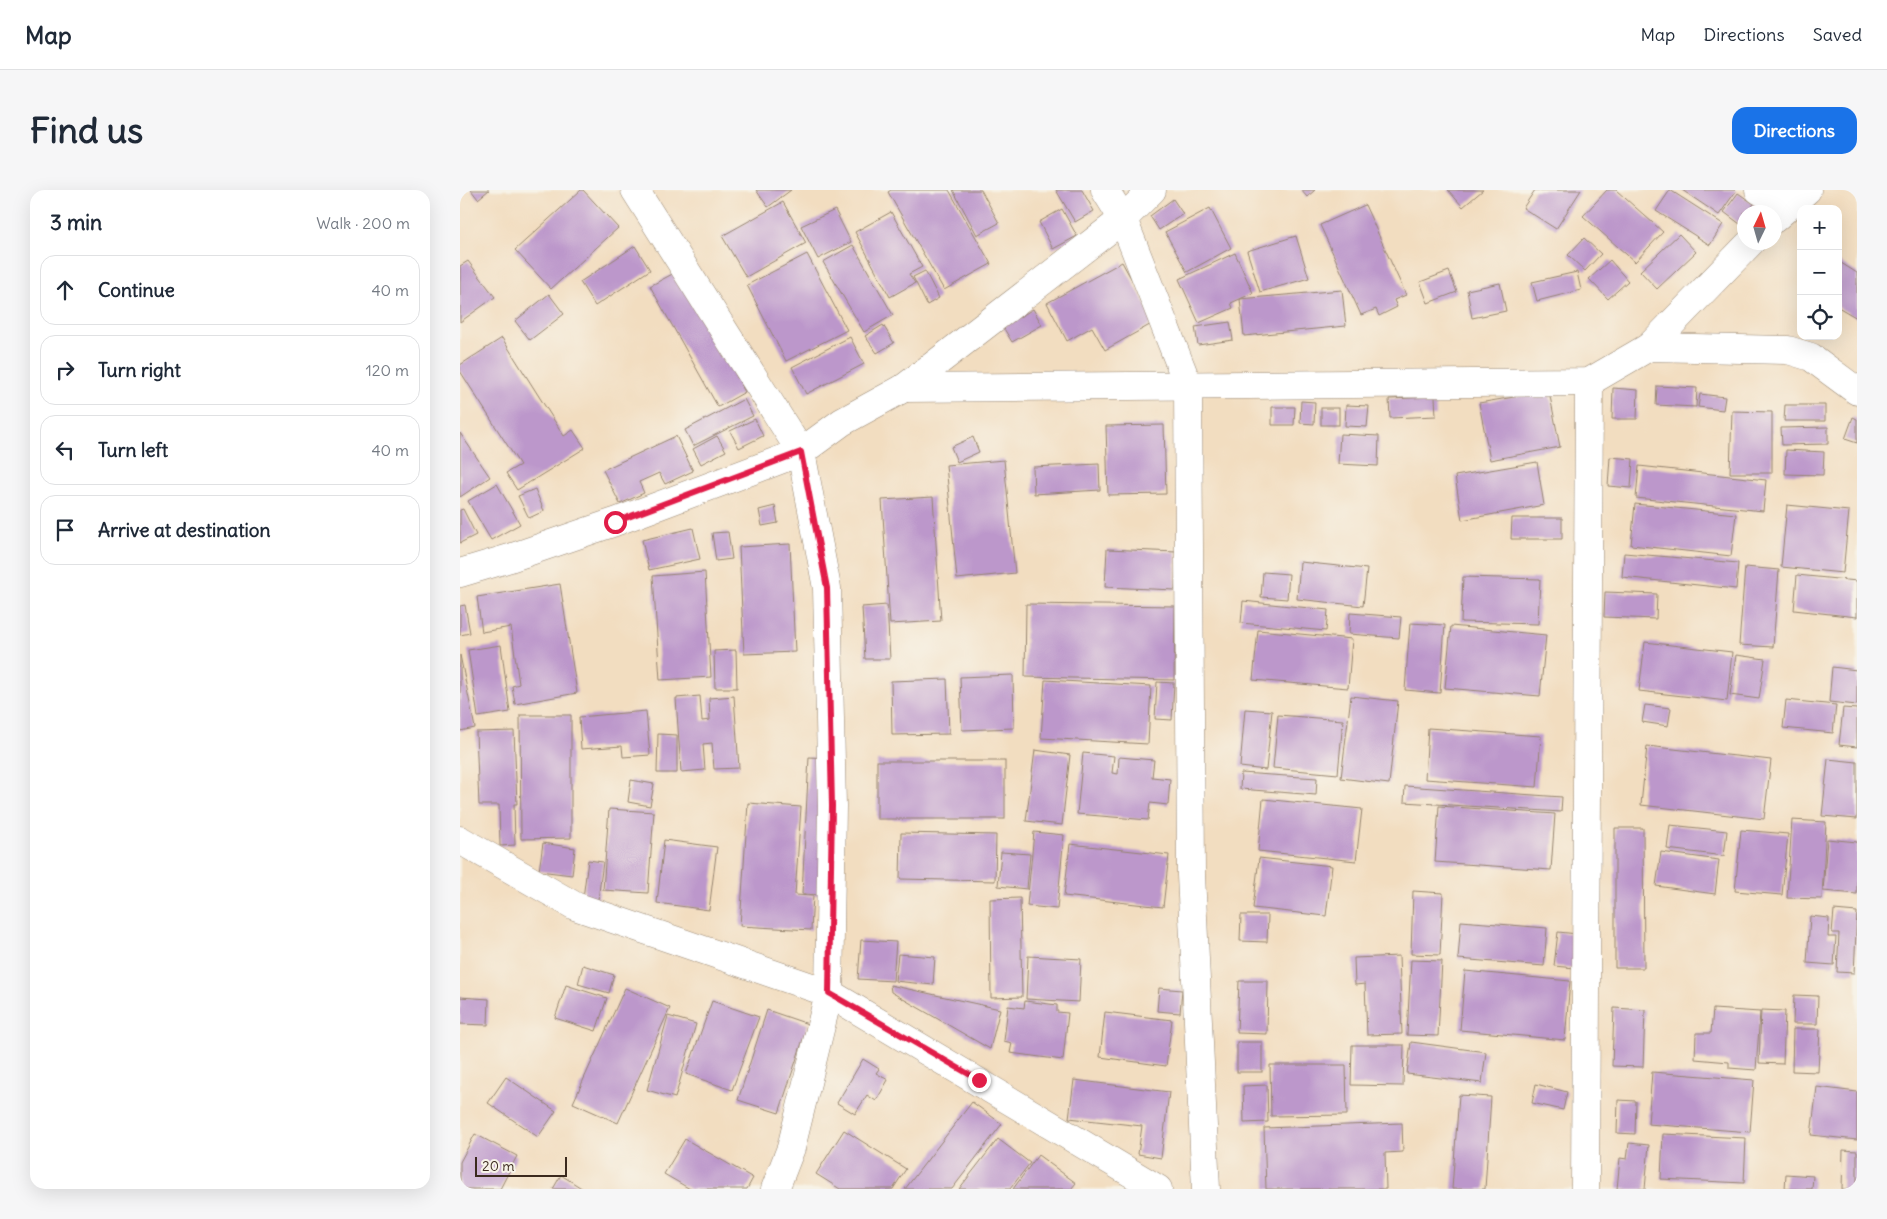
<!DOCTYPE html>
<meta charset="utf-8">
<style>
:root{--surface:#fff;--page:#f6f6f7;--text:#1f2937;--muted:#747a83;--line:#e0e1e3;--accent:#1a73e8}
body{margin:0;font-family:Delius,sans-serif;background:var(--page);color:var(--text)}
.controls{position:absolute;right:15px;top:15px;display:grid;overflow:hidden;border-radius:10px;box-shadow:0 5px 20px #0002}
.controls button{width:45px;height:45px;display:grid;place-items:center;padding:0;border:0;border-bottom:1px solid var(--line);background:var(--surface);color:var(--text);font:25px sans-serif}
.compass{position:absolute;left:1277px;top:15px;width:45px;height:45px;border-radius:50%;background:var(--surface);box-shadow:0 5px 20px #0002;rotate:5deg}
.scale{position:absolute;left:15px;bottom:12px;width:92px;box-sizing:border-box;padding-left:5px;border:2px solid #3b2a1e;border-top:0;font-size:14px;line-height:18px;white-space:nowrap;color:#3b2a1e;-webkit-text-stroke:4px #f7f3e8;paint-order:stroke}
.stop{position:absolute;width:15px;height:15px;margin:-11px;border:4px solid #e11d48;border-radius:50%;background:#fff}
.stop.end{background:#e11d48;border-color:#fff;box-shadow:0 1px 5px #0008}
.list{margin:0;padding:0;list-style:none}
h2{display:flex;justify-content:space-between;align-items:center;height:65px;margin:0;padding:0 20px;font-size:21px}
h2 small{font-size:16px;font-weight:400;color:var(--muted)}
.list li{display:grid;grid-template-columns:32px 1fr auto;gap:15px;align-items:center;box-sizing:border-box;height:70px;margin:0 10px 10px;padding:0 10px;border:1px solid var(--line);border-radius:15px}
.list b{display:block;font-size:19px;white-space:nowrap}
.list em{font-size:16px;font-style:normal;color:var(--muted)}
.icon{flex:none;width:28px;height:28px;fill:none;stroke:currentColor;stroke-width:2;stroke-linecap:round;stroke-linejoin:round}
.map{position:relative;flex:none;width:1397px;height:999px;overflow:hidden;border-radius:15px}
header{display:flex;align-items:center;gap:30px;box-sizing:border-box;height:70px;padding:0 25px;background:var(--surface);border-bottom:1px solid var(--line)}
header strong{font-size:24px}
nav{display:flex;gap:28px;margin-inline-start:auto;font-size:18px}
.intro{display:flex;align-items:center;justify-content:space-between;box-sizing:border-box;height:120px;padding:0 30px}
h1{margin:0;font-size:35px}
.button{padding:12px 22px;border-radius:15px;background:var(--accent);color:#fff;font-size:18px;font-weight:700}
main{display:flex;gap:30px;padding:0 30px}
aside{flex:1;background:var(--surface);border-radius:15px;box-shadow:0 5px 20px #0002}
.map>svg:first-child{display:block}
</style>
<header>
<strong>Map</strong>
<nav><a>Map</a><a>Directions</a><a>Saved</a></nav>
</header>
<div class="intro"><h1>Find us</h1><a class="button">Directions</a></div>
<main>
<aside>
<h2>3 min<small>Walk · 200 m</small></h2>
<ul class="list">
<li><svg class="icon" aria-label="ahead" viewBox="0 0 24 24"><path d="M12 20V5M6 11l6-6 6 6"/></svg><div><b>Continue</b></div><em>40 m</em></li>
<li><svg class="icon" aria-label="right" viewBox="0 0 24 24"><path d="M7 20v-9h11M14 6l5 5-5 5"/></svg><div><b>Turn right</b></div><em>120 m</em></li>
<li><svg class="icon" aria-label="left" viewBox="0 0 24 24"><path d="M17 20v-9H6M10 6l-5 5 5 5"/></svg><div><b>Turn left</b></div><em>40 m</em></li>
<li><svg class="icon" aria-label="arrive" viewBox="0 0 24 24"><path d="M6 21V4h12l-3 4 3 4H6"/></svg><div><b>Arrive at destination</b></div></li>
</ul>
</aside>
<div class="map">
<svg width="1397" height="999" viewBox="0 0 1397 999">
<rect width="100%" height="100%" fill="#f7f3e8"/>
<filter id="ink" filterUnits="userSpaceOnUse"><feTurbulence type="fractalNoise" baseFrequency=".02" numOctaves="2"/><feDisplacementMap in="SourceGraphic" scale="10" xChannelSelector="R" yChannelSelector="G"/><feConvolveMatrix kernelMatrix="1 2 1 2 8 2 1 2 1" color-interpolation-filters="sRGB"/></filter>
<filter id="wash" filterUnits="userSpaceOnUse"><feTurbulence type="fractalNoise" baseFrequency=".0096" numOctaves="4" result="noise"/><feDisplacementMap in="SourceGraphic" scale="20" xChannelSelector="R" yChannelSelector="G"/><feGaussianBlur stdDeviation="1.12" result="paint"/><feColorMatrix in="noise" values="0 0 0 0 0 0 0 0 0 0 0 0 0 0 0 0 0 1.4 0 .05"/><feComposite in="paint" operator="in"/></filter>
<g filter="url(#wash)">
<rect width="100%" height="100%" fill="#f2ddc0"/>
<g id="blocks">
<!-- building -->
<g fill="#bc97cb">
<path d="M11,0h18l-11,9z"/>
<path d="M121,0h2l35,38 -67,61 -36,-39z"/>
<path d="M296,0h35l-23,17z"/>
<path d="M431,0h58l42,74 -47,26 -56,-98z"/>
<path d="M493,0h28l18,33 -22,12z"/>
<path d="M596,0h26l12,21 -19,11z"/>
<path d="M841,0h14l-8,7z"/>
<path d="M988,0h35l-20,17z"/>
<path d="M1075,0h46l-25,39 -33,-21z"/>
<path d="M1147,0h9l47,42 -28,30 -52,-46z"/>
<path d="M1210,0l53,34 -13,21 -54,-34z"/>
<path d="M1222,0h52l2,1 -17,24z"/>
<path d="M1278,3l16,11 -5,8h-5v6l-4,6 -16,-12z"/>
<path d="M713,9l10,15 -24,16 -9,-14z"/>
<path d="M323,12l23,41 -60,34 -24,-41z"/>
<path d="M905,15l41,90 -12,5 3,7 -18,9 -3,-7 -15,6 -41,-90z"/>
<path d="M750,18l21,40 -44,24 -22,-40z"/>
<path d="M602,19l15,27 -24,13 -14,-27z"/>
<path d="M375,20l16,32 -33,17 -17,-33z"/>
<path d="M431,22l31,55 -13,7 6,9 -25,14 -35,-65z"/>
<path d="M1219,44l17,18 -39,37 -17,-18z"/>
<path d="M836,46l13,42 -49,14 -13,-41z"/>
<path d="M1124,48l17,16 -16,17 -17,-16z"/>
<path d="M393,55l40,70 -29,17 -41,-70z"/>
<path d="M175,56l15,24 -55,36 -15,-24z"/>
<path d="M775,63l18,40 -22,10 2,5 -34,15 -20,-44z"/>
<path d="M347,64l40,76 -61,31 -39,-76z"/>
<path d="M1150,70l18,21 -20,18 -19,-20z"/>
<path d="M8,71l27,36 -35,25v-56z"/>
<path d="M1378,71l19,12v45l-19,-11z"/>
<path d="M662,72l33,60 -50,28 -13,-23 -25,14 -20,-38z"/>
<path d="M218,81l67,121 -27,15 -68,-121z"/>
<path d="M465,81l14,27 -12,7 -14,-28z"/>
<path d="M989,81l8,21 -29,11 -8,-21z"/>
<path d="M1117,82l4,18 -44,11 -5,-19z"/>
<path d="M1040,93l6,28 -34,7 -5,-28z"/>
<path d="M882,100l4,36 -102,10 -4,-37z"/>
<path d="M89,104l15,20 -34,26 -15,-19z"/>
<path d="M573,119l9,16 -30,17 -9,-15z"/>
<path d="M770,132l3,18 -35,5 -3,-18z"/>
<path d="M423,135l11,18 -17,10 -12,-17z"/>
<path d="M390,147l14,27 -58,30 -14,-27z"/>
<path d="M42,148l62,98 9,-6 12,18 -68,42 -11,-17 14,-8 -60,-94v-6z"/>
<path d="M1197,196l40,2 -1,19 -40,-2z"/>
<path d="M1153,198l25,2 -1,29h-25z"/>
<path d="M1089,201l11,56 -70,13 -11,-57z"/>
<path d="M1240,204l25,3 -2,13 -25,-3z"/>
<path d="M975,207l1,19 -46,2 -1,-19z"/>
<path d="M284,209l9,17 -60,30 -8,-16z"/>
<path d="M841,211l14,1 -1,22 -14,-1z"/>
<path d="M886,215l23,1 -2,21 -22,-1z"/>
<path d="M1325,215h40v16h-41z"/>
<path d="M812,217h23l-1,18h-22z"/>
<rect x="861" y="218" width="18" height="17"/>
<path d="M1272,221l40,1v61h-42z"/>
<path d="M1393,227l4,2v24l-12,-4z"/>
<path d="M295,229l8,17 -24,12 -9,-17z"/>
<path d="M704,235l2,69 -58,1 -2,-69z"/>
<path d="M1368,237v17l-46,1 -1,-17z"/>
<path d="M0,243l30,44 -30,20z"/>
<path d="M880,244l39,2 -1,30 -40,-2z"/>
<path d="M216,246l17,35 -28,13 -6,-11 -20,9 5,11 -24,11 -17,-34z"/>
<path d="M257,246l9,15 -25,13 -8,-15z"/>
<path d="M513,247l6,15 -22,10 -6,-15z"/>
<path d="M1326,260l38,2 -1,23 -38,-1z"/>
<path d="M1150,267l23,2 -2,29 -23,-2z"/>
<path d="M544,270l11,113 -58,6 -11,-114z"/>
<path d="M1077,272l7,43 -82,15 -7,-44z"/>
<path d="M639,274l1,26 -66,4 -1,-27z"/>
<path d="M1179,276l127,14 -3,31 -127,-13z"/>
<path d="M37,294l23,40 -29,16 -23,-39z"/>
<path d="M75,299l9,22 -15,7 -11,-22z"/>
<path d="M473,307l8,124 -51,3 -8,-124z"/>
<path d="M1175,314l101,10 -5,42 -100,-11z"/>
<path d="M1327,315l62,6 -6,62 -62,-6z"/>
<path d="M315,316l3,17 -16,3 -3,-16z"/>
<path d="M3,319l13,26 -16,8v-33z"/>
<path d="M1052,328h50v21h-51z"/>
<path d="M233,338l7,31 -51,11 -7,-30z"/>
<path d="M268,342l4,27 -16,2 -4,-28z"/>
<path d="M330,354l5,108 -51,2 -5,-107z"/>
<path d="M647,359l69,3 -1,38 -70,-3z"/>
<path d="M1164,363l114,10 -2,26 -114,-12z"/>
<path d="M840,372l67,7 -4,37 -66,-7z"/>
<path d="M1285,377l34,3 -6,77 -34,-2z"/>
<path d="M245,382l6,105 -51,3 -7,-104z"/>
<path d="M803,382l26,2 -2,25 -26,-2z"/>
<path d="M1337,385l60,6v36l-63,-7z"/>
<path d="M1003,387l77,2 -2,45 -77,-2z"/>
<path d="M100,394l17,109 -62,11 -3,-18 7,-2 -8,-57 -29,5 -5,-35z"/>
<path d="M1145,402l52,2 -1,25 -52,-2z"/>
<path d="M783,411l85,9 -2,21 -85,-8z"/>
<path d="M566,414l149,2 -1,74 -149,-3z"/>
<path d="M5,415l5,28 -10,2v-29z"/>
<path d="M427,415l3,54h-25l-3,-52z"/>
<path d="M890,423l51,4 -2,21 -50,-4z"/>
<path d="M950,433l35,2 -5,68 -35,-3z"/>
<path d="M991,436l95,9 -6,61 -95,-8z"/>
<path d="M798,440l94,9 -4,49 -95,-8z"/>
<path d="M1185,452l87,10 -5,49 -88,-10z"/>
<path d="M41,455l9,67 -32,5 -10,-67z"/>
<path d="M276,460l1,38h-22l-1,-37z"/>
<path d="M0,465l15,73 -15,3z"/>
<path d="M1276,465l29,4 -6,40 -29,-4z"/>
<path d="M1372,477l25,3v35l-28,-3z"/>
<path d="M553,485l1,53 -52,2 -2,-53z"/>
<path d="M487,489l2,55 -57,1 -1,-54z"/>
<path d="M585,490l106,6 -3,58 -107,-6z"/>
<path d="M697,492l17,1 -2,37 -17,-1z"/>
<path d="M240,506l2,25 8,-1 -1,-22 25,-2 5,72 -25,1 -2,-26 -9,1 2,26 -24,2 -5,-74z"/>
<path d="M891,506l47,5 -9,83 -48,-6z"/>
<path d="M1326,510l50,5 -3,28 -50,-5z"/>
<path d="M1185,515l26,3 -3,18 -26,-4z"/>
<path d="M1383,518l14,1v38l-18,-2z"/>
<path d="M785,519l27,2 -6,59 -26,-3z"/>
<path d="M186,521l4,44 -27,2 -1,-11 -41,3 -2,-32z"/>
<path d="M60,525h51v123l-50,1z"/>
<path d="M818,525l65,5 -5,54 -65,-6z"/>
<path d="M968,538l113,8 -4,51 -112,-8z"/>
<path d="M54,541l3,73h-3l1,41 -15,1 -1,-41h-20l-3,-73z"/>
<path d="M198,544l19,1v38h-20z"/>
<path d="M1187,556l124,14 -7,59 -123,-14z"/>
<path d="M575,560l35,5 -8,70 -36,-4z"/>
<path d="M623,563l31,3 -2,17 6,1 1,-17 35,3 -2,17 18,2 -2,26 -18,-2 -2,17 -71,-6z"/>
<path d="M349,567l18,1 -7,137 -18,-1z"/>
<path d="M1368,569l29,3v57l-35,-3z"/>
<rect x="417" y="571" width="128" height="58"/>
<path d="M781,583l76,5 -1,17 -76,-6z"/>
<path d="M171,590l23,4 -4,22 -22,-4z"/>
<path d="M945,596l157,11 -1,15 -157,-10z"/>
<path d="M803,609l99,10 -6,52 -98,-10z"/>
<path d="M288,613l53,4 -6,88 18,1 -2,34 -71,-4z"/>
<path d="M979,616l116,8 -4,56 -116,-8z"/>
<path d="M149,619l45,3 -6,81 -45,-3z"/>
<path d="M1332,630l34,2 -4,77 -35,-1z"/>
<path d="M1210,635l57,6 -3,25 -57,-7z"/>
<path d="M1155,638h28l1,140h-29z"/>
<path d="M1281,640l47,4 -6,61 -47,-4z"/>
<path d="M574,642l30,3 -7,74 -30,-3z"/>
<path d="M441,643l95,2 -1,46 -95,-2z"/>
<path d="M1367,649l30,3v52l-34,-3z"/>
<path d="M204,650l53,7 -8,63 -52,-7z"/>
<path d="M83,653l32,5 -3,27 -33,-4z"/>
<path d="M610,654l99,11 -6,52 -99,-11z"/>
<path d="M541,662l29,2 -3,35 -29,-3z"/>
<path d="M1201,662l58,8 -4,34 -59,-8z"/>
<path d="M799,668l73,8 -6,50 -73,-8z"/>
<path d="M128,670l15,2 -5,38 -15,-2z"/>
<path d="M953,701l30,2 -3,62 -29,-1z"/>
<path d="M560,708l2,99 -31,1 -1,-99z"/>
<path d="M1374,720l23,2 -3,61 -17,-1 2,-39h-7z"/>
<path d="M781,725h27l-1,27 -27,-1z"/>
<path d="M1350,726l19,2 -1,19h8l-2,28 -27,-2z"/>
<path d="M1001,731l86,7 -3,38 -86,-7z"/>
<path d="M1098,742l20,2 -3,34 -21,-2z"/>
<path d="M401,750l35,2 -3,39 -35,-2z"/>
<path d="M438,764l37,3 -2,28 -38,-4z"/>
<path d="M568,766l53,3 -2,43 -53,-3z"/>
<path d="M939,766l3,78 -35,1 -2,-51 -10,1 -1,-27z"/>
<path d="M951,770l31,1 -4,75 -31,-1z"/>
<path d="M123,775l31,10 -5,18 -31,-9z"/>
<path d="M1005,781l105,10 -5,59 -105,-10z"/>
<path d="M779,791h29l-1,53 -30,-1z"/>
<path d="M106,795l41,13 -11,33 -41,-13z"/>
<path d="M430,795l110,24 -10,40 -99,-57z"/>
<path d="M165,798l45,20 -52,115 -45,-20z"/>
<path d="M699,798l23,2 -2,23 -23,-2z"/>
<path d="M1334,805l24,1 -1,28h-24z"/>
<path d="M0,807l29,2 -1,26 -28,-1z"/>
<path d="M252,811l47,16 -27,73 -46,-16z"/>
<path d="M565,811l32,4v7l11,1 -5,47 -53,-7 2,-10 -8,-2 4,-35 16,2z"/>
<path d="M1154,818l31,2 -2,57 -31,-1z"/>
<path d="M1253,819l47,3 -4,58 -27,-2v-6l-34,-3 1,-26h15z"/>
<path d="M307,820l41,14 -29,89 -41,-13z"/>
<path d="M1301,820l24,1 -2,53 -24,-1z"/>
<path d="M645,822l67,8 -6,46 -66,-9z"/>
<path d="M208,826l28,8 -21,74 -28,-8z"/>
<path d="M1333,839h27l-2,43 -26,-1z"/>
<rect x="777" y="852" width="25" height="30"/>
<path d="M951,852l75,10 -4,31 -75,-9z"/>
<path d="M892,855h52l-1,41 -52,-1z"/>
<path d="M403,869l16,10 -3,4 12,7 -12,21 -9,-6 -12,19 -18,-11z"/>
<path d="M810,875h76l1,50 -76,1z"/>
<path d="M1192,882l102,8 -4,52 -102,-8z"/>
<path d="M46,887l50,34 -18,26 -50,-34z"/>
<path d="M614,890l95,12 -8,66 -23,-4 4,-28 -73,-8z"/>
<path d="M1076,894l31,8 -4,18 -31,-7z"/>
<path d="M807,895l1,37 -24,1 -1,-37z"/>
<path d="M1357,897l40,5v48l-46,-5z"/>
<path d="M999,905l32,2 -6,92h-33z"/>
<path d="M1158,910l18,1 -1,33 -18,-1z"/>
<path d="M512,912l30,22 -50,65h-47z"/>
<path d="M942,933l1,29 -18,1 1,36h-120l-2,-61z"/>
<path d="M384,940l62,39 -13,20h-53l-24,-15z"/>
<path d="M15,944l42,22 -17,33h-40v-27z"/>
<path d="M1203,944l83,4 -2,45 -83,-4z"/>
<path d="M225,949l68,39 -6,11h-57l-26,-15z"/>
<path d="M538,949l32,24 -20,26h-51z"/>
<path d="M1169,953l20,2 -4,44h-28l3,-31 7,1z"/>
<path d="M1383,960l14,1v38h-15z"/>
<path d="M578,965l38,28 -5,6h-58z"/>
<path d="M1326,984l27,2 -1,13h-27z"/>
<path d="M101,985l22,14h-30z"/>
</g>
</g>
</g>
<g filter="url(#ink)">
<use href="#blocks" fill-opacity="0" stroke="#96846f" stroke-width="1"/>
<g fill="none" stroke-linecap="round" stroke-linejoin="round">
<!-- minor casing -->
<g stroke="#96846f" stroke-width="29">
<g id="minor">
<path d="M175,0l166,262 26,136 5,218 -3,187 -38,155 -16,41"/>
<path d="M645,0l18,29 65,166 3,490 15,314"/>
<path d="M1299,0l28,16"/>
<path d="M1314,29l33,-29"/>
<path d="M1189,157l102,-105"/>
<path d="M444,198l685,-6 60,-35 139,3 23,7 46,34"/>
<path d="M0,383l50,-15 105,-36 186,-70 41,-30 62,-34 219,-169 29,-29"/>
<path d="M0,650l115,66 254,87 329,196"/>
<path d="M1125,999l4,-807"/>
</g>
</g>
<!-- minor -->
<use href="#minor" stroke="#fff" stroke-width="28"/>
</g>
</g>
<g fill="none" stroke-linecap="round" stroke-linejoin="round" filter="url(#ink)">
<!-- route -->
<path stroke="#e11d48" stroke-width="6" d="M155,332l186,-70 26,136 5,218 -3,187 150,87"/>
</g>
</svg>
<div class="controls">
<button>+</button>
<button>−</button>
<button><svg class="icon" aria-label="locate" viewBox="0 0 24 24"><circle cx="12" cy="12" r="6"/><path d="M12 2v4M12 18v4M2 12h4M18 12h4"/></svg></button>
</div>
<svg class="compass" viewBox="-18 -18 36 36"><path d="M0-13l5 13h-10z" fill="#e53935"/><path d="M0 13l5-13h-10z" fill="#747a83"/></svg>
<div class="scale">20 m</div>
<div class="stop" style="left:155px;top:332px"></div>
<div class="stop end" style="left:519px;top:890px"></div>
</div>
</main>
